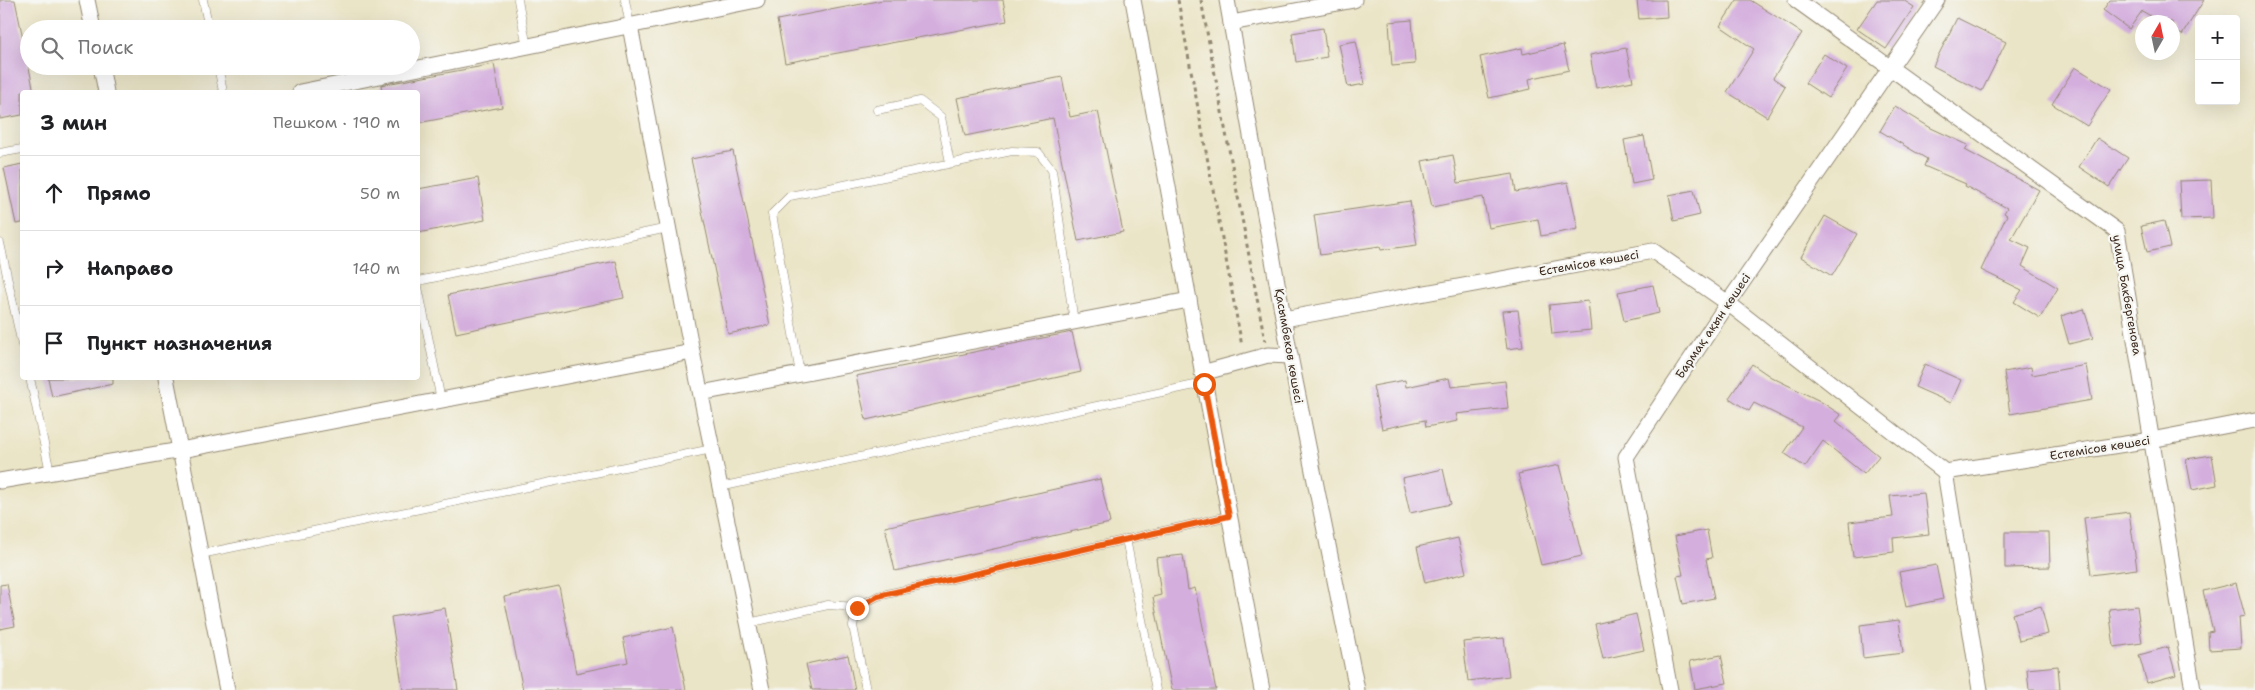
<!DOCTYPE html>
<html lang="ru">
<meta charset="utf-8">
<style>
:root{--surface:#fff;--page:#f2f2f2;--text:#202124;--muted:#757577;--line:#e0e0e0}
body{margin:0;font-family:"Shantell Sans",sans-serif;background:var(--page);color:var(--text)}
.controls{position:absolute;right:15px;top:15px;display:grid;overflow:hidden;border-radius:5px;box-shadow:0 5px 20px #0002}
.controls button{width:45px;height:45px;display:grid;place-items:center;padding:0;border:0;border-bottom:1px solid var(--line);background:var(--surface);color:var(--text);font:25px sans-serif}
.compass{position:absolute;left:2135px;top:15px;width:45px;height:45px;border-radius:50%;background:var(--surface);box-shadow:0 5px 20px #0002;rotate:9deg}
.stop{position:absolute;width:15px;height:15px;margin:-11px;border:4px solid #ea580c;border-radius:50%;background:#fff}
.stop.end{background:#ea580c;border-color:#fff;box-shadow:0 1px 5px #0008}
.list{margin:0;padding:0;list-style:none}
h2{display:flex;justify-content:space-between;align-items:center;height:65px;margin:0;padding:0 20px;font-size:21px}
h2 small{font-size:16px;font-weight:400;color:var(--muted)}
.list li{display:grid;grid-template-columns:32px 1fr auto;gap:15px;align-items:center;box-sizing:border-box;height:75px;padding:0 20px;border-top:1px solid var(--line)}
.list b{display:block;font-size:19px;white-space:nowrap}
.list em{font-size:16px;font-style:normal;color:var(--muted)}
.icon{flex:none;width:28px;height:28px;fill:none;stroke:currentColor;stroke-width:2;stroke-linecap:round;stroke-linejoin:round}
.map{position:relative;flex:none;width:2255px;height:690px;overflow:hidden}
.search{position:absolute;background:var(--surface);box-shadow:0 5px 20px #0002;left:20px;top:20px;width:400px;height:55px;display:flex;align-items:center;gap:12px;box-sizing:border-box;padding:0 18px;border-radius:28px;color:var(--muted);font-size:19px}
.panel{position:absolute;background:var(--surface);box-shadow:0 5px 20px #0002;left:20px;top:90px;width:400px;height:290px;border-radius:5px}
.map>svg:first-child{display:block}
</style>
<div class="map">
<svg width="2255" height="690" viewBox="0 0 2255 690">
<rect width="100%" height="100%" fill="#f6f6f2"/>
<filter id="ink" filterUnits="userSpaceOnUse"><feTurbulence type="fractalNoise" baseFrequency=".02" numOctaves="2"/><feDisplacementMap in="SourceGraphic" scale="10" xChannelSelector="R" yChannelSelector="G"/><feConvolveMatrix kernelMatrix="1 2 1 2 8 2 1 2 1" color-interpolation-filters="sRGB"/></filter>
<filter id="wash" filterUnits="userSpaceOnUse"><feTurbulence type="fractalNoise" baseFrequency=".0096" numOctaves="4" result="noise"/><feDisplacementMap in="SourceGraphic" scale="20" xChannelSelector="R" yChannelSelector="G"/><feGaussianBlur stdDeviation="1.12" result="paint"/><feColorMatrix in="noise" values="0 0 0 0 0 0 0 0 0 0 0 0 0 0 0 0 0 1.4 0 .05"/><feComposite in="paint" operator="in"/></filter>
<g filter="url(#wash)">
<rect width="100%" height="100%" fill="#ebe5c7"/>
<g id="blocks">
<!-- building -->
<g fill="#d4afde">
<path d="M0,0h15l19,92h-12v23l-22,4z"/>
<path d="M883,0h120l4,21 -222,42 -8,-43z"/>
<path d="M1637,0h29l1,17 -28,2z"/>
<path d="M1737,0h13l52,33 -29,45 12,8 -18,31 -40,-25 27,-43 -34,-23z"/>
<path d="M1877,0h26l11,7 -28,42 -29,-20z"/>
<path d="M2110,0h94l-22,35 -10,-6v-7h-11l-19,-11 -13,18 -26,-19z"/>
<path d="M1957,18l49,24 -24,49 -49,-25z"/>
<path d="M1412,20l3,44 -23,2 -3,-44z"/>
<path d="M1323,28l4,29 -31,5 -4,-29z"/>
<path d="M1356,41l9,43 -17,3 -9,-43z"/>
<path d="M1563,45l6,25 -40,9 2,10 -42,9 -9,-41 42,-9 1,6z"/>
<path d="M1626,48l7,33 -37,7 -6,-33z"/>
<path d="M1824,54l23,15 -19,29 -23,-15z"/>
<path d="M494,64l8,43 -84,16v-31h-36l-1,-7z"/>
<path d="M2075,67l36,22 -24,37 -35,-22z"/>
<path d="M1062,77l8,40 28,-6 25,121 -45,9 -25,-123 -88,18 -8,-38z"/>
<path d="M1895,106l36,22 37,17 -3,5 74,40 -28,49 19,9 -8,18 36,22 -18,30 -26,-16 8,-12 -41,-20 26,-55 -3,-2 3,-5 -42,-22 1,-2 -42,-18 3,-7 -47,-28z"/>
<path d="M1644,136l8,44 -20,4 -8,-44z"/>
<path d="M2097,138l31,20 -19,29 -30,-20z"/>
<path d="M733,151l37,174 -42,9 -37,-175z"/>
<path d="M1453,155l5,28 55,-9 3,18 52,-10 10,47 -37,7 -3,-17 -49,9 -6,-31 -51,10 -10,-46z"/>
<path d="M22,164v59l-6,1 -12,-56z"/>
<path d="M478,178l7,42 -67,13v-44z"/>
<path d="M2211,180l2,38 -32,1 -2,-38z"/>
<path d="M1694,190l6,25 -26,6 -5,-26z"/>
<path d="M1410,201l7,44 -36,5 -1,-4 -60,9 -6,-40z"/>
<path d="M1825,216l32,18 -25,42 -31,-19z"/>
<path d="M2164,221l6,26 -23,5 -6,-26z"/>
<path d="M616,261l8,37 -168,35 -8,-38z"/>
<path d="M1653,285l6,28 -35,8 -6,-29z"/>
<path d="M1588,301l3,29 -39,4 -3,-29z"/>
<path d="M2084,309l9,29 -24,6 -8,-28z"/>
<path d="M1518,310l5,37 -16,2 -5,-38z"/>
<path d="M1072,332l9,40 -215,48 -10,-44z"/>
<path d="M1752,364l19,13 49,24 21,14 -5,6 43,35 -15,18 -41,-33 -18,26 -21,-14 18,-26 -48,-24 -5,8 -20,-13z"/>
<path d="M1925,364l36,16 -10,23 -36,-16z"/>
<path d="M2086,365l6,35 -82,14 -6,-42 27,-5 1,8z"/>
<path d="M48,378h65v6l-61,13z"/>
<path d="M1449,378l2,9 54,-6 3,27 -52,6 2,7 -32,6 -1,-7 -43,9 -9,-43 32,-6 1,7z"/>
<path d="M2212,455l5,30 -25,5 -6,-31z"/>
<path d="M1559,465l23,91 -41,9 -23,-91z"/>
<path d="M1443,469l8,35 -41,9 -8,-35z"/>
<path d="M1100,479l10,44 -215,48 -10,-44z"/>
<path d="M1924,493l5,41 -36,4 1,14 -41,5 -4,-35 44,-5 -3,-21z"/>
<path d="M2129,512l8,57 -46,6 -7,-57z"/>
<path d="M1707,530l5,28 -6,1 8,39 -31,6 -6,-28 6,-1 -8,-39z"/>
<path d="M2005,532h44l1,35 -45,1z"/>
<path d="M1458,538l8,35 -41,10 -8,-36z"/>
<path d="M1183,555l5,35 7,-2 21,102h-44l-19,-93 8,-2 -5,-37z"/>
<path d="M1936,565l7,34 -37,8 -7,-35z"/>
<path d="M2236,583l9,33 -6,1 2,31 -32,2 -1,-18 5,-1 -10,-40z"/>
<path d="M7,584l8,42 -15,3v-44z"/>
<path d="M559,586l17,87 52,-11 -5,-24 50,-11 13,63h-163l-19,-93z"/>
<path d="M2041,606l7,28 -29,7 -7,-27z"/>
<path d="M2137,606l5,37 -28,4 -5,-38z"/>
<path d="M445,608l13,82h-55l-12,-73z"/>
<path d="M1636,614l8,36 -41,9 -8,-35z"/>
<path d="M1899,620l4,33 -40,5 -3,-33z"/>
<path d="M1504,638l5,38 -41,5 -5,-39z"/>
<path d="M2168,647l8,28 -29,8 -8,-28z"/>
<path d="M848,655l7,35h-43l-6,-26z"/>
<path d="M1721,655l6,28 -32,6 -5,-28z"/>
<path d="M2058,666l2,24h-31l-2,-21z"/>
</g>
</g>
</g>
<g filter="url(#ink)">
<use href="#blocks" fill-opacity="0" stroke="#938872" stroke-width="1"/>
<g fill="none" stroke-linecap="round" stroke-linejoin="round">
<!-- lane casing -->
<g stroke="#938872" stroke-width="9">
<g id="lane">
<path d="M203,0l6,29"/>
<path d="M518,0l9,47"/>
<path d="M625,0l5,26"/>
<path d="M218,66l5,26"/>
<path d="M877,110l43,-9 21,16 9,46"/>
<path d="M0,153l22,-4"/>
<path d="M0,243l22,102"/>
<path d="M418,281l250,-53"/>
<path d="M418,287l23,113"/>
<path d="M800,374l-28,-160 18,-18 222,-45 26,1 14,18 22,152"/>
<path d="M30,378l20,94"/>
<path d="M720,487l484,-104"/>
<path d="M1126,539l30,151"/>
<path d="M201,554l511,-105"/>
<path d="M749,623l79,-18 29,2"/>
<path d="M866,690l-13,-64 4,-19 21,-11 351,-80"/>
</g>
</g>
<!-- street casing -->
<g stroke="#938872" stroke-width="17">
<g id="street">
<path d="M87,0l6,29"/>
<path d="M1133,0l129,690"/>
<path d="M1227,0l63,356 67,334"/>
<path d="M1796,0l321,231 76,459"/>
<path d="M1231,23l123,-23"/>
<path d="M630,26l62,326 70,338"/>
<path d="M101,66l5,26"/>
<path d="M300,92l457,-92"/>
<path d="M1284,319l369,-68 75,52 217,169 35,218"/>
<path d="M1202,373l66,-18 22,1"/>
<path d="M166,378l61,312"/>
<path d="M701,393l488,-93"/>
<path d="M1945,472l206,-32 104,-20"/>
<path d="M0,481l181,-31 511,-98"/>
<path d="M1670,690l-44,-233 102,-154 209,-303"/>
</g>
</g>
<!-- path -->
<g stroke="#938872" stroke-width="3" stroke-dasharray="4 4" stroke-linecap="butt">
<path d="M1178,0l64,346"/>
<path d="M1201,0l64,341"/>
</g>
<!-- lane -->
<use href="#lane" stroke="#fff" stroke-width="8"/>
<!-- street -->
<use href="#street" stroke="#fff" stroke-width="15"/>
</g>
</g>
<g fill="none" stroke-linecap="round" stroke-linejoin="round" filter="url(#ink)">
<!-- route -->
<path stroke="#ea580c" stroke-width="6" d="M857,608l21,-12 351,-80 -25,-132"/>
</g>
<g text-anchor="middle" dominant-baseline="central" stroke-width="4.5" stroke-linejoin="round" paint-order="stroke">
<!-- street labels -->
<g font-size="12" fill="#3b2a1e" stroke="#f6f6f2">
<text transform="translate(1589 263) rotate(-10)">Естемісов көшесі</text>
<text transform="translate(2127 295) rotate(80)">улица Бакбергенова</text>
<text transform="translate(1713 326) rotate(-56)">Бармақ ақын көшесі</text>
<text transform="translate(1289 346) rotate(80)">Қасымбеков көшесі</text>
<text transform="translate(2100 448) rotate(-9)">Естемісов көшесі</text>
</g>
</g>
</svg>
<div class="controls">
<button>+</button>
<button>−</button>
</div>
<svg class="compass" viewBox="-18 -18 36 36"><path d="M0-13l5 13h-10z" fill="#e53935"/><path d="M0 13l5-13h-10z" fill="#757577"/></svg>
<div class="stop" style="left:1204px;top:384px"></div>
<div class="stop end" style="left:857px;top:608px"></div>
<div class="search"><svg class="icon" aria-label="search" viewBox="0 0 24 24"><circle cx="10" cy="10" r="6"/><path d="M15 15l6 6"/></svg>Поиск</div>
<section class="panel">
<h2>3 мин<small>Пешком · 190 m</small></h2>
<ul class="list">
<li><svg class="icon" aria-label="ahead" viewBox="0 0 24 24"><path d="M12 20V5M6 11l6-6 6 6"/></svg><div><b>Прямо</b></div><em>50 m</em></li>
<li><svg class="icon" aria-label="right" viewBox="0 0 24 24"><path d="M7 20v-9h11M14 6l5 5-5 5"/></svg><div><b>Направо</b></div><em>140 m</em></li>
<li><svg class="icon" aria-label="arrive" viewBox="0 0 24 24"><path d="M6 21V4h12l-3 4 3 4H6"/></svg><div><b>Пункт назначения</b></div></li>
</ul>
</section>
</div>
